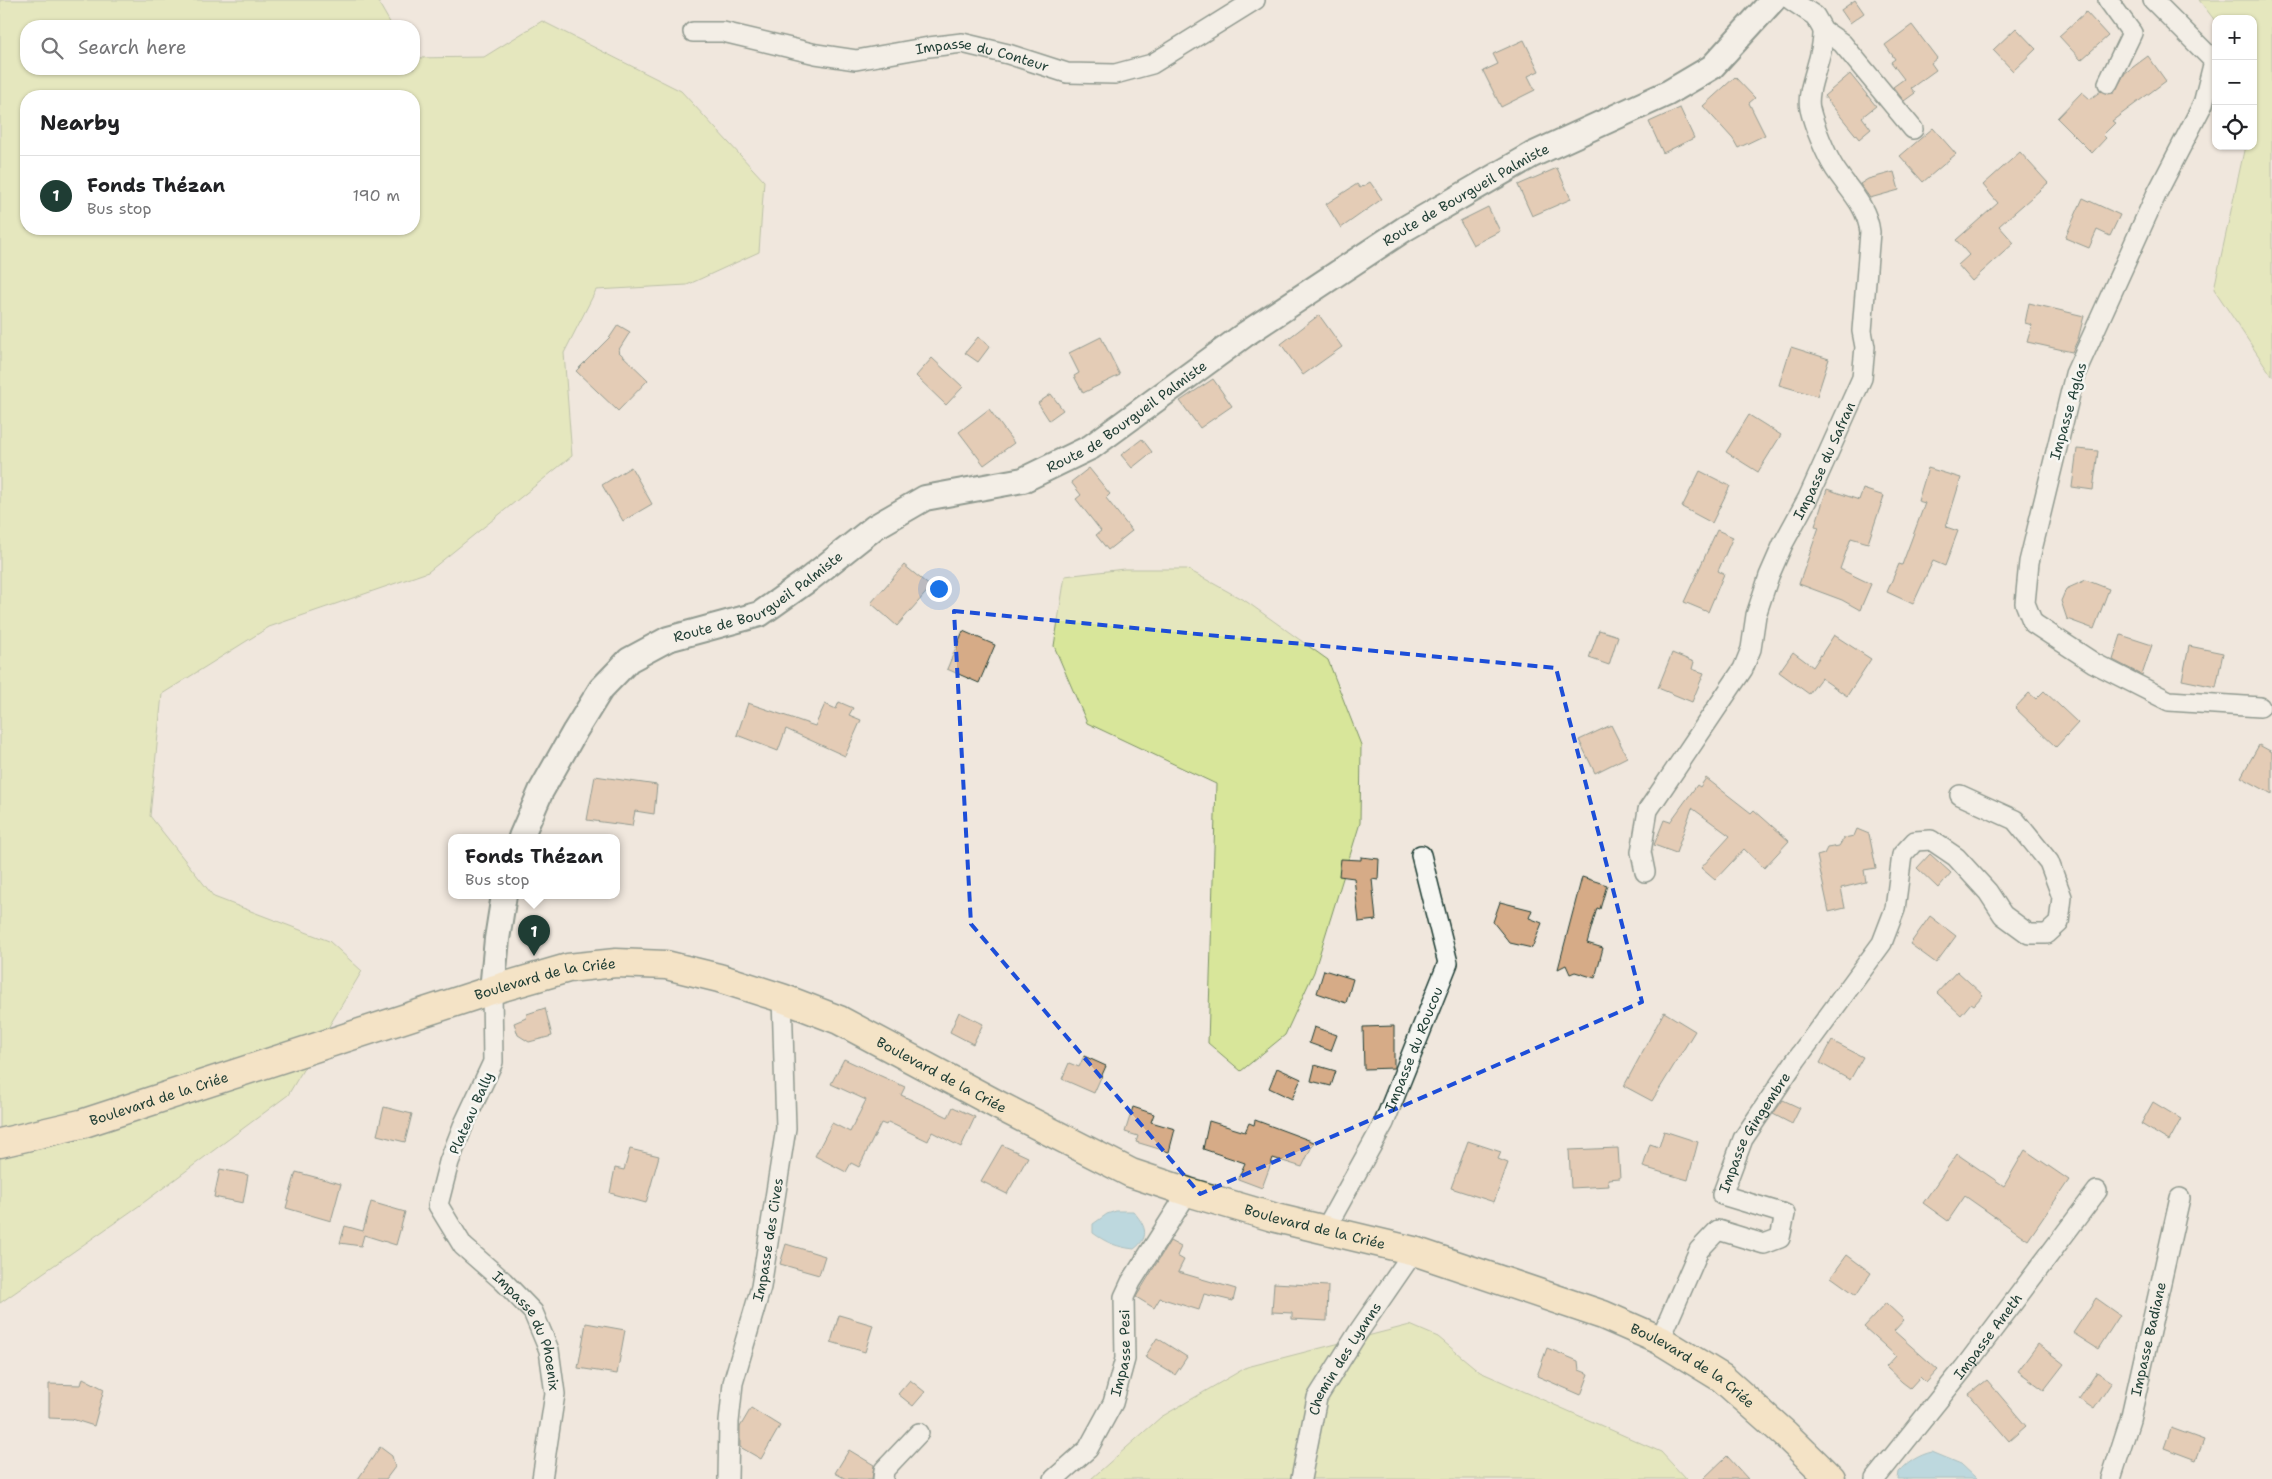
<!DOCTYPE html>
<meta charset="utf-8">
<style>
:root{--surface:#fff;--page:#f6f6f6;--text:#202124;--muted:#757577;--line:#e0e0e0;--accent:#1f3d34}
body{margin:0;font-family:"Shantell Sans",sans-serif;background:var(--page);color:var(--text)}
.controls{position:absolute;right:15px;top:15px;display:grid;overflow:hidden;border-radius:10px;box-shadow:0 1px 4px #0004}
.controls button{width:45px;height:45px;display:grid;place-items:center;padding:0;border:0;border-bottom:1px solid var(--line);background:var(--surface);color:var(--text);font:25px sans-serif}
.you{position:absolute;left:938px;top:588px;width:18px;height:18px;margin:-12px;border:4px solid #fff;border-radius:50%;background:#1a73e8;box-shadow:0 0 0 8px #1a73e833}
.badge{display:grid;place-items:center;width:32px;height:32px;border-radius:50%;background:var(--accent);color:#fff;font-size:16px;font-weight:700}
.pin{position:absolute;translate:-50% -41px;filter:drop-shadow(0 1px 2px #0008)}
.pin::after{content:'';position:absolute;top:26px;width:18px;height:15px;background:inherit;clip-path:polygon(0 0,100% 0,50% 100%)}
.popup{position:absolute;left:448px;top:834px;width:172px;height:65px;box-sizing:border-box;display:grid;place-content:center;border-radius:10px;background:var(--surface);filter:drop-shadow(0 1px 4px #0005);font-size:16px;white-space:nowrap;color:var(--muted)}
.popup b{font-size:19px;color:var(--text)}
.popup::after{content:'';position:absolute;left:50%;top:100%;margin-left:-10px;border:10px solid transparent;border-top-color:var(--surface)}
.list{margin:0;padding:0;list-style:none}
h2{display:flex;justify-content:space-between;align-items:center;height:65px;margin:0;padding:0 20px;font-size:21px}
h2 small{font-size:16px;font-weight:400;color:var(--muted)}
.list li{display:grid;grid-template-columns:32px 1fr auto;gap:15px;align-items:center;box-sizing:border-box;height:80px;padding:0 20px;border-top:1px solid var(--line)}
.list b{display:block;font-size:19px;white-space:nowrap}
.list p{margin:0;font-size:16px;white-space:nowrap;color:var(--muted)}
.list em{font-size:16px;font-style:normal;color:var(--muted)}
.icon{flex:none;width:28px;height:28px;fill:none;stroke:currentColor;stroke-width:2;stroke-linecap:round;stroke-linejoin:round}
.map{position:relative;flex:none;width:2272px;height:1479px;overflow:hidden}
.search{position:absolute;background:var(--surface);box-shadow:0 1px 4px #0004;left:20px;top:20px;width:400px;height:55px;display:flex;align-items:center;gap:12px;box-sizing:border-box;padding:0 18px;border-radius:20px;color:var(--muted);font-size:19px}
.panel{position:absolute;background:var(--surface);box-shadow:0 1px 4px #0004;left:20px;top:90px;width:400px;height:145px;border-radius:20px}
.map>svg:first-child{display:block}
</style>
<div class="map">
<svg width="2272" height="1479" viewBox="0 0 2272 1479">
<rect width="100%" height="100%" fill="#f0e7dd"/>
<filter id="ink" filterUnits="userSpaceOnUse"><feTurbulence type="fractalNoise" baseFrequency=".02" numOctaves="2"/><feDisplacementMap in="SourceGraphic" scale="10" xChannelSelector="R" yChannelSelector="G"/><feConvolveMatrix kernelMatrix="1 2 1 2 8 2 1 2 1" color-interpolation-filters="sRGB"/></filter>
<g filter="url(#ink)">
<!-- green -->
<g fill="#d8e69a" stroke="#7c9267" fill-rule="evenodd">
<path d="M0,0h377l15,26h-366v43h388v-11l70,-1 58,-36 139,70 83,90 -5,71 -72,33 -91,5 -32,63 8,103 -144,116 -159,55 -107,67 -12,122 64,81 115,44 33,30 -74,124 -145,108 -143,100zM26,96h388v133h-388z"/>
<path d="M2199,0h73v376l-58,-87 31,-143h8v-127h-37v3z"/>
<path d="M1124,569h63l60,33 81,58 33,85 -1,78 -46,149 -29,63 -44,36 -33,-28 8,-259 -129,-61 -33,-77 11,-70z"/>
<path d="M1410,1325l28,12 42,35 181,80 25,27h-595l70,-62 86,-50z"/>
</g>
<!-- water -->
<g fill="#7fc5e0" stroke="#598f9b">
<path d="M1116,1211h17c11,13 19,25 1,38 -17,-2 -27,-6 -41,-16v-9l14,-10z"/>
<path d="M1932,1452l29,12 16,15h-79l1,-7c9,-10 20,-17 33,-20z"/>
</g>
<!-- building -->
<g fill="#d6ab87" stroke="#1f3d34">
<path d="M1855,0l9,13 -14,10 -9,-13z"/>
<path d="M2086,12l22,24 -27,24 -22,-24z"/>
<path d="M1912,25l25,33 -6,5 5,7 -25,18 4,5 -11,8 -11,-14 11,-8 -13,-17 4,-3 -10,-14z"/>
<path d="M2016,28l20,21 -23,22 -20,-21z"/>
<path d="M1524,40l15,31 -11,5 7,14 -34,17 -18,-36 15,-7 -5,-10z"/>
<path d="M2148,56l18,25 -54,40 3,2 -12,12 3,3 -14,15 -35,-35 25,-26 8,7 11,-8 7,3 6,-1 11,-20z"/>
<path d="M1850,74l26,32 -14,11 9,12 -12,10 -35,-43z"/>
<path d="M1735,77l20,21 -6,5 16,32 -27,13 -5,-9 -30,-33z"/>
<path d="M1680,108l14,30 -31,15 -14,-31z"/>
<path d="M1933,128l23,26 -33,28 -23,-26z"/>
<path d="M2020,152l28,31 -49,43 15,17 -42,38 -14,-16 11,-10 -13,-15 42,-37 -15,-18z"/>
<path d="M1557,168l14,31 -39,17 -14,-31z"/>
<path d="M1894,172l5,18 -29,8 -10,-14 8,-5z"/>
<path d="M1370,182l12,17 -41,29 -15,-24 31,-20 3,4z"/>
<path d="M2083,198l37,17 -10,21 -13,-6 -8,18 -24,-10z"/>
<path d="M1488,207l12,24 -27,14 -13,-24z"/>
<path d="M2029,303l55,13 -6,23 -6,13 -45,-10 5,-17 -7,-2z"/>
<path d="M1319,315l23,32 -39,28 -22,-31z"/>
<path d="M618,325l12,7 -12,19 30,29 -30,31 -42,-40 34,-34z"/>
<path d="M978,337l12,9 -12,16 -13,-9z"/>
<path d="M1101,337l19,38 -37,18 -9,-17 5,-3 -10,-20z"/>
<path d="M1791,347l38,12 -12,37 -38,-11z"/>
<path d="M932,358l31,29 -17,18 -30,-29z"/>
<path d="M1213,379l19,27 -32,22 -20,-27z"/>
<path d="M1051,394l12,16 -14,10 -11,-17z"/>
<path d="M989,409l25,34 -30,22 -25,-33z"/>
<path d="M1749,415l32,20 -23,37 -32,-20z"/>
<path d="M1142,439l10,13 -20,16 -11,-13z"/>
<path d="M2077,449l21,2 -5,39 -21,-3z"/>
<path d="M631,467l21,37 -29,17 -21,-36z"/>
<path d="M1089,468l21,26 -4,4 26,33 -24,19 -12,-15 5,-4 -25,-32 5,-4 -10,-13z"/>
<path d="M1928,468l33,10 -15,49 12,4 -13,35 -12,-5 -20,43 -26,-12 12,-28 3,1 23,-62 -7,-2z"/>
<path d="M1700,471l30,15 -18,37 -30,-16z"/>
<path d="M1827,489l32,11 4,-11 21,7 -16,47 -17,-5 -11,31 31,15 -11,26 -18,-10 -43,-16 20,-57 -4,-1z"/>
<path d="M1717,530l16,7 -15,34 6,3 -16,38 -24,-10z"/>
<path d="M904,565l27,22 -34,39 -26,-23z"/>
<path d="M2086,580l23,9 -15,40 -27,-10 -6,-18 5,-12z"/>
<path d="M1599,630l19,6 -9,29 -20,-7z"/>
<path d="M963,631l32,14 -16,38 -32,-14z"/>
<path d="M1834,635l37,24 -24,37 -26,-18 -12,16 -30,-22 14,-20 20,15z"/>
<path d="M2121,635l31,10 -10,30 -29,-15z"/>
<path d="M2189,646l34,7 -7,34 -34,-7z"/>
<path d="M1672,653l22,9 -2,7 12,4 -12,29 -34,-14z"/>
<path d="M2044,691l34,32 -22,24 -41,-39 14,-15 7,6z"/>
<path d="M839,702l14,6 -4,7 12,5 -16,36 -59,-27 -8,22 -41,-16 11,-32 67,23 10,-22 11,5z"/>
<path d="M1611,725l16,32 -32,16 -16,-33z"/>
<path d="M2259,745l13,7v42l-31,-17z"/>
<path d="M595,776l62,9 -3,29 -19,-3 -3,15 -45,-6z"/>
<path d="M1706,778l45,35 3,-3 35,31 -25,27 -20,-19 -29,31 -14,-12 29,-32 -38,-28 -16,45 -22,-8 10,-25 6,2 27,-37 3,2z"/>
<path d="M1857,829l12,5 7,34 -12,2 2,12 -25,6 4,20 -16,4 -12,-56 7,-2 3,-6 12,-2 5,-8 10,-2z"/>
<path d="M1930,854l21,19 -13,15 -21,-20z"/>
<path d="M1361,857l18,2 -1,21 -6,-1 4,41 -17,2 -5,-44 -15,-2 2,-17 20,1z"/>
<path d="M1582,877l25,8 -7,24 -3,-1 -10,35 16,5 -8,30 -20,-6 -5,2 -4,-9 -8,4z"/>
<path d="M1500,902l32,8 -3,8 13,5 -10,25 -22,-5 -17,-21z"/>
<path d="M1930,916l26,20 -20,27 -26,-19z"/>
<path d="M1324,970l29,9 -7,24 -29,-10z"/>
<path d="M1957,971l26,24 -9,10 -3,-2 -10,12 -24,-22z"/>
<path d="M545,1008l7,28 -23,6 -11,-7 -4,-12 12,-5 1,-4z"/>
<path d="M959,1012l24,12 -10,20 -23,-12z"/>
<path d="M1664,1012l31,19 -43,70 -28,-15z"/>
<path d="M1394,1026v42l-30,1 -1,-42z"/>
<path d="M1314,1027l23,8 -6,16 -22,-8z"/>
<path d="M1832,1041l31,16 -13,23 -30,-17z"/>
<path d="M1084,1056l22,10 -12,27 -32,-14 7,-16 10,4z"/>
<path d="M844,1059l61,28 -4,8 24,11 23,11 5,-10 22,10 -14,30 -29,-15 -4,9 -40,-19 -2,3 -5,-2 -22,44 -8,-4 -5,9 -31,-16 17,-33 18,9 16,-32 -35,-16z"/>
<path d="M1315,1065l21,6 -5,15 -20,-5z"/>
<path d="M1277,1068l24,11 -9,20 -23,-11z"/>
<path d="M1783,1100l17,8 -8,16 -19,-10z"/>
<path d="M2153,1102l28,17 -12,22 -28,-17z"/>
<path d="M384,1107l28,7 -7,28 -28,-7z"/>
<path d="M1133,1107l21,7 -3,8 24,7 -6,23 -33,-10 2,-6 -13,-4z"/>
<path d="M1255,1120l59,22 -12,25 -29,-9 -11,30 -24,-9 7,-16 -42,-14 6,-28 36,11 4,-9 5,2z"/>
<path d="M1664,1131l34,11 -10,38 -45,-13 7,-23 9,3z"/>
<path d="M1468,1141l33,11 -3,7 10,4 -14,39 -43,-14z"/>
<path d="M1002,1145l26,12 -21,37 -26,-13z"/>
<path d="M1618,1148l2,30 -12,1 1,7 -38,2 -2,-38z"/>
<path d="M630,1149l29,7 -13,47 -36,-10 5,-25 9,2z"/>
<path d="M2025,1150l44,30 -41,60 -63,-44 -17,25 -25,-18 34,-49 47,32z"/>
<path d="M220,1169l28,6 -5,28 -29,-6z"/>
<path d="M296,1172l45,12 -10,37 -45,-13z"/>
<path d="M371,1202l34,10 -9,33 -32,-10 -3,11 -21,-3 5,-17 18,5z"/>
<path d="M1170,1241l11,6 -4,9 7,4 -6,12 58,17 -3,12 -29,-7 -5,16 -39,-12 -6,10 -18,-11z"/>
<path d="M786,1244l39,12 -6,19 -39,-11z"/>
<path d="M1847,1255l24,18 -15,22 -25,-18z"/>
<path d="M1274,1283l54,3 -1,35 -35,-2v-6l-20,-1z"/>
<path d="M2096,1298l24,17 -22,34 -25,-16z"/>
<path d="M1886,1303l18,17 -10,11 44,39 -12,13 -6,-6 -10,11 -8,-6 -16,-15 10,-11 -32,-29z"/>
<path d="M839,1315l34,10 -8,27 -34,-10z"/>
<path d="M586,1323l39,7 -8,44 -39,-6z"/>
<path d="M1157,1338l30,19 -12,18 -30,-18z"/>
<path d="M2038,1344l26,20 -20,26 -26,-19z"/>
<path d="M1547,1348l31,13 1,9 10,4 -8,21 -44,-19z"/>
<path d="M2097,1372l15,10 -18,27 -15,-10z"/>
<path d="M83,1378l21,11 -10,37 -22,-7 -23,-1v-34l32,1z"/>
<path d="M910,1380l15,12 -12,14 -15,-12z"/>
<path d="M1987,1380l39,46 -17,15 -40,-47z"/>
<path d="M751,1408l29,18 -19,33 -21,-12v-20z"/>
<path d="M2171,1428l33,12 -8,20 -32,-12z"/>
<path d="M380,1447l12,9 3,11 -9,12h-28z"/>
<path d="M849,1450l25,15 -2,14h-26l-11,-6z"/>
<path d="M1727,1456l21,23h-45z"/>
</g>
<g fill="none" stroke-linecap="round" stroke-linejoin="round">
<!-- minor casing -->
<g stroke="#1f3d34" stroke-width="22">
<g id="minor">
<path d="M1791,0l24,16 8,14 19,13 71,86"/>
<path d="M2108,0l24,33 -24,50"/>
<path d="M2153,0l61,61 -11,43 -47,91 -81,179 -46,188 -4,41 8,20 61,40 75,38 91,6"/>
<path id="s1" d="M693,32h30l93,22 40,6 73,-13 33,-4 46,11 59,19 48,1 37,-10 103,-64"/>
<path id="s2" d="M1645,872l-4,-20 7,-42 95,-141 8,-20 5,-34 13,-39 14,-32 25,-46 54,-120 3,-31 -3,-16 8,-99c-3,-26 -21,-42 -35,-63 -9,-14 -21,-43 -25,-60 -5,-21 15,-53 13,-79"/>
<path id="s3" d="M492,990l1,72 -30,64 -14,36 -11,43 25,41 40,35 30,31 16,38 6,44 -13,85"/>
<path id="s4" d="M1325,1230l59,-107 64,-160 -27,-108"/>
<path id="s5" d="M1660,1340l39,-90 19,-20 46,14 16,-6 5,-24 -63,-19 21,-56 53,-79 86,-117 13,-34 7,-54 13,-14 16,-1 25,17 32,35 15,23 26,19h18l12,-11 3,-26 -13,-35 -34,-42 -55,-25"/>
<path id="s6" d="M728,1479l1,-57 4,-39 28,-96 25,-159 -4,-130"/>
<path d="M883,1479l1,-9 35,-37"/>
<path id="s7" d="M1054,1479l34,-30 25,-46 12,-44 -1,-62 7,-15 57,-90"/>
<path id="s8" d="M1301,1479l16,-81 42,-67 55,-80"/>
<path id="s9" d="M1875,1479l89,-111 133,-177"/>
<path id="s10" d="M2111,1479l19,-59 50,-222"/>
</g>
</g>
<!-- tertiary casing -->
<g stroke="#1f3d34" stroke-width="28">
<g id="tertiary">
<path id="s11" d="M521,837l20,-46 34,-60 26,-42 28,-29 39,-21 92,-25 48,-34 67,-53 50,-29 98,-18 68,-33 156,-114 159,-105 126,-73 136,-62 44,-26 61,-67"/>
<path d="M492,990l5,-51 7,-44"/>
</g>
</g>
<!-- primary casing -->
<g stroke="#1f3d34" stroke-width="31">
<g id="primary">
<path id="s12" d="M0,1143l81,-19 411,-134 76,-22 48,-5 50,2 53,13 63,20 57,22 159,85 133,68 57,19 88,26 138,33 189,64 57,25 62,38 63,56 46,45"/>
</g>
</g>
<!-- minor -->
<use href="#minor" stroke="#f6f6f2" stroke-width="19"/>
<!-- tertiary -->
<use href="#tertiary" stroke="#f6f6f2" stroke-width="24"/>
<!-- primary -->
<use href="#primary" stroke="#f9ddab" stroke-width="28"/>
</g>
</g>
<!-- marked area -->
<path d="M0 0H2272V1479H0ZM954,611l602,57 86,334 -442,192 -229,-270z" fill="#f0e7dd" fill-opacity=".55" fill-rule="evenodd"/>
<path fill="none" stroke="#1d4ed8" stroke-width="4" stroke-dasharray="10 6" stroke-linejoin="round" d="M954,611l602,57 86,334 -442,192 -229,-270z"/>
<g text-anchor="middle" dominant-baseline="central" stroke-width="5" stroke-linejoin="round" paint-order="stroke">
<!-- street labels -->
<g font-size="14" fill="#1f3d34" stroke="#f6f6f2">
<text stroke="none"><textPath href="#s1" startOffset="295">Impasse du Conteur</textPath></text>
<text stroke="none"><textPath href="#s11" startOffset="1178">Route de Bourgueil Palmiste</textPath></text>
<text transform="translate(2068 411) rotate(-74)">Impasse Aglas</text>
<text stroke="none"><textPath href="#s11" startOffset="772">Route de Bourgueil Palmiste</textPath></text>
<text stroke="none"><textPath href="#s2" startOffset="458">Impasse du Safran</textPath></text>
<text stroke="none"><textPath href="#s11" startOffset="354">Route de Bourgueil Palmiste</textPath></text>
<text stroke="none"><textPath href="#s12" startOffset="570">Boulevard de la Criée</textPath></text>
<text stroke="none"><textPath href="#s4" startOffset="202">Impasse du Roucou</textPath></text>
<text stroke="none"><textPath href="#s12" startOffset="991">Boulevard de la Criée</textPath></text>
<text stroke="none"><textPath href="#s12" startOffset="165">Boulevard de la Criée</textPath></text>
<text transform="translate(471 1113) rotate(-66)">Plateau Bally</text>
<text stroke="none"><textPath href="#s5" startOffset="352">Impasse Gingembre</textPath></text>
<text stroke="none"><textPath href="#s12" startOffset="1396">Boulevard de la Criée</textPath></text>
<text stroke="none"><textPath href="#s6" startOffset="244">Impasse des Cives</textPath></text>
<text stroke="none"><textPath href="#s3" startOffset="384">Impasse du Phoenix</textPath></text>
<text stroke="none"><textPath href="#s9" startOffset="182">Impasse Aneth</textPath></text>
<text stroke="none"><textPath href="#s10" startOffset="145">Impasse Badiane</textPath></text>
<text stroke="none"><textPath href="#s7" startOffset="149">Impasse Pesi</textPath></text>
<text stroke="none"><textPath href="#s8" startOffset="130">Chemin des Lyanns</textPath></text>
<text stroke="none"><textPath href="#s12" startOffset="1801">Boulevard de la Criée</textPath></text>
</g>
</g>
</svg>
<div class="controls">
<button>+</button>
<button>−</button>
<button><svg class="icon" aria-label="locate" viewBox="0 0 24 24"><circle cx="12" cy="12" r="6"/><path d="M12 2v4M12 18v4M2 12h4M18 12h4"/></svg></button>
</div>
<div class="you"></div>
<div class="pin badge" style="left:534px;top:956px">1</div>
<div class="popup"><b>Fonds Thézan</b>Bus stop</div>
<div class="search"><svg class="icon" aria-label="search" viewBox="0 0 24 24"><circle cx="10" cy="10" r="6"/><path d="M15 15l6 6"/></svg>Search here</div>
<section class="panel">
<h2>Nearby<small></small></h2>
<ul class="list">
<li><span class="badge">1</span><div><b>Fonds Thézan</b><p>Bus stop</p></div><em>190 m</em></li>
</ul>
</section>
</div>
